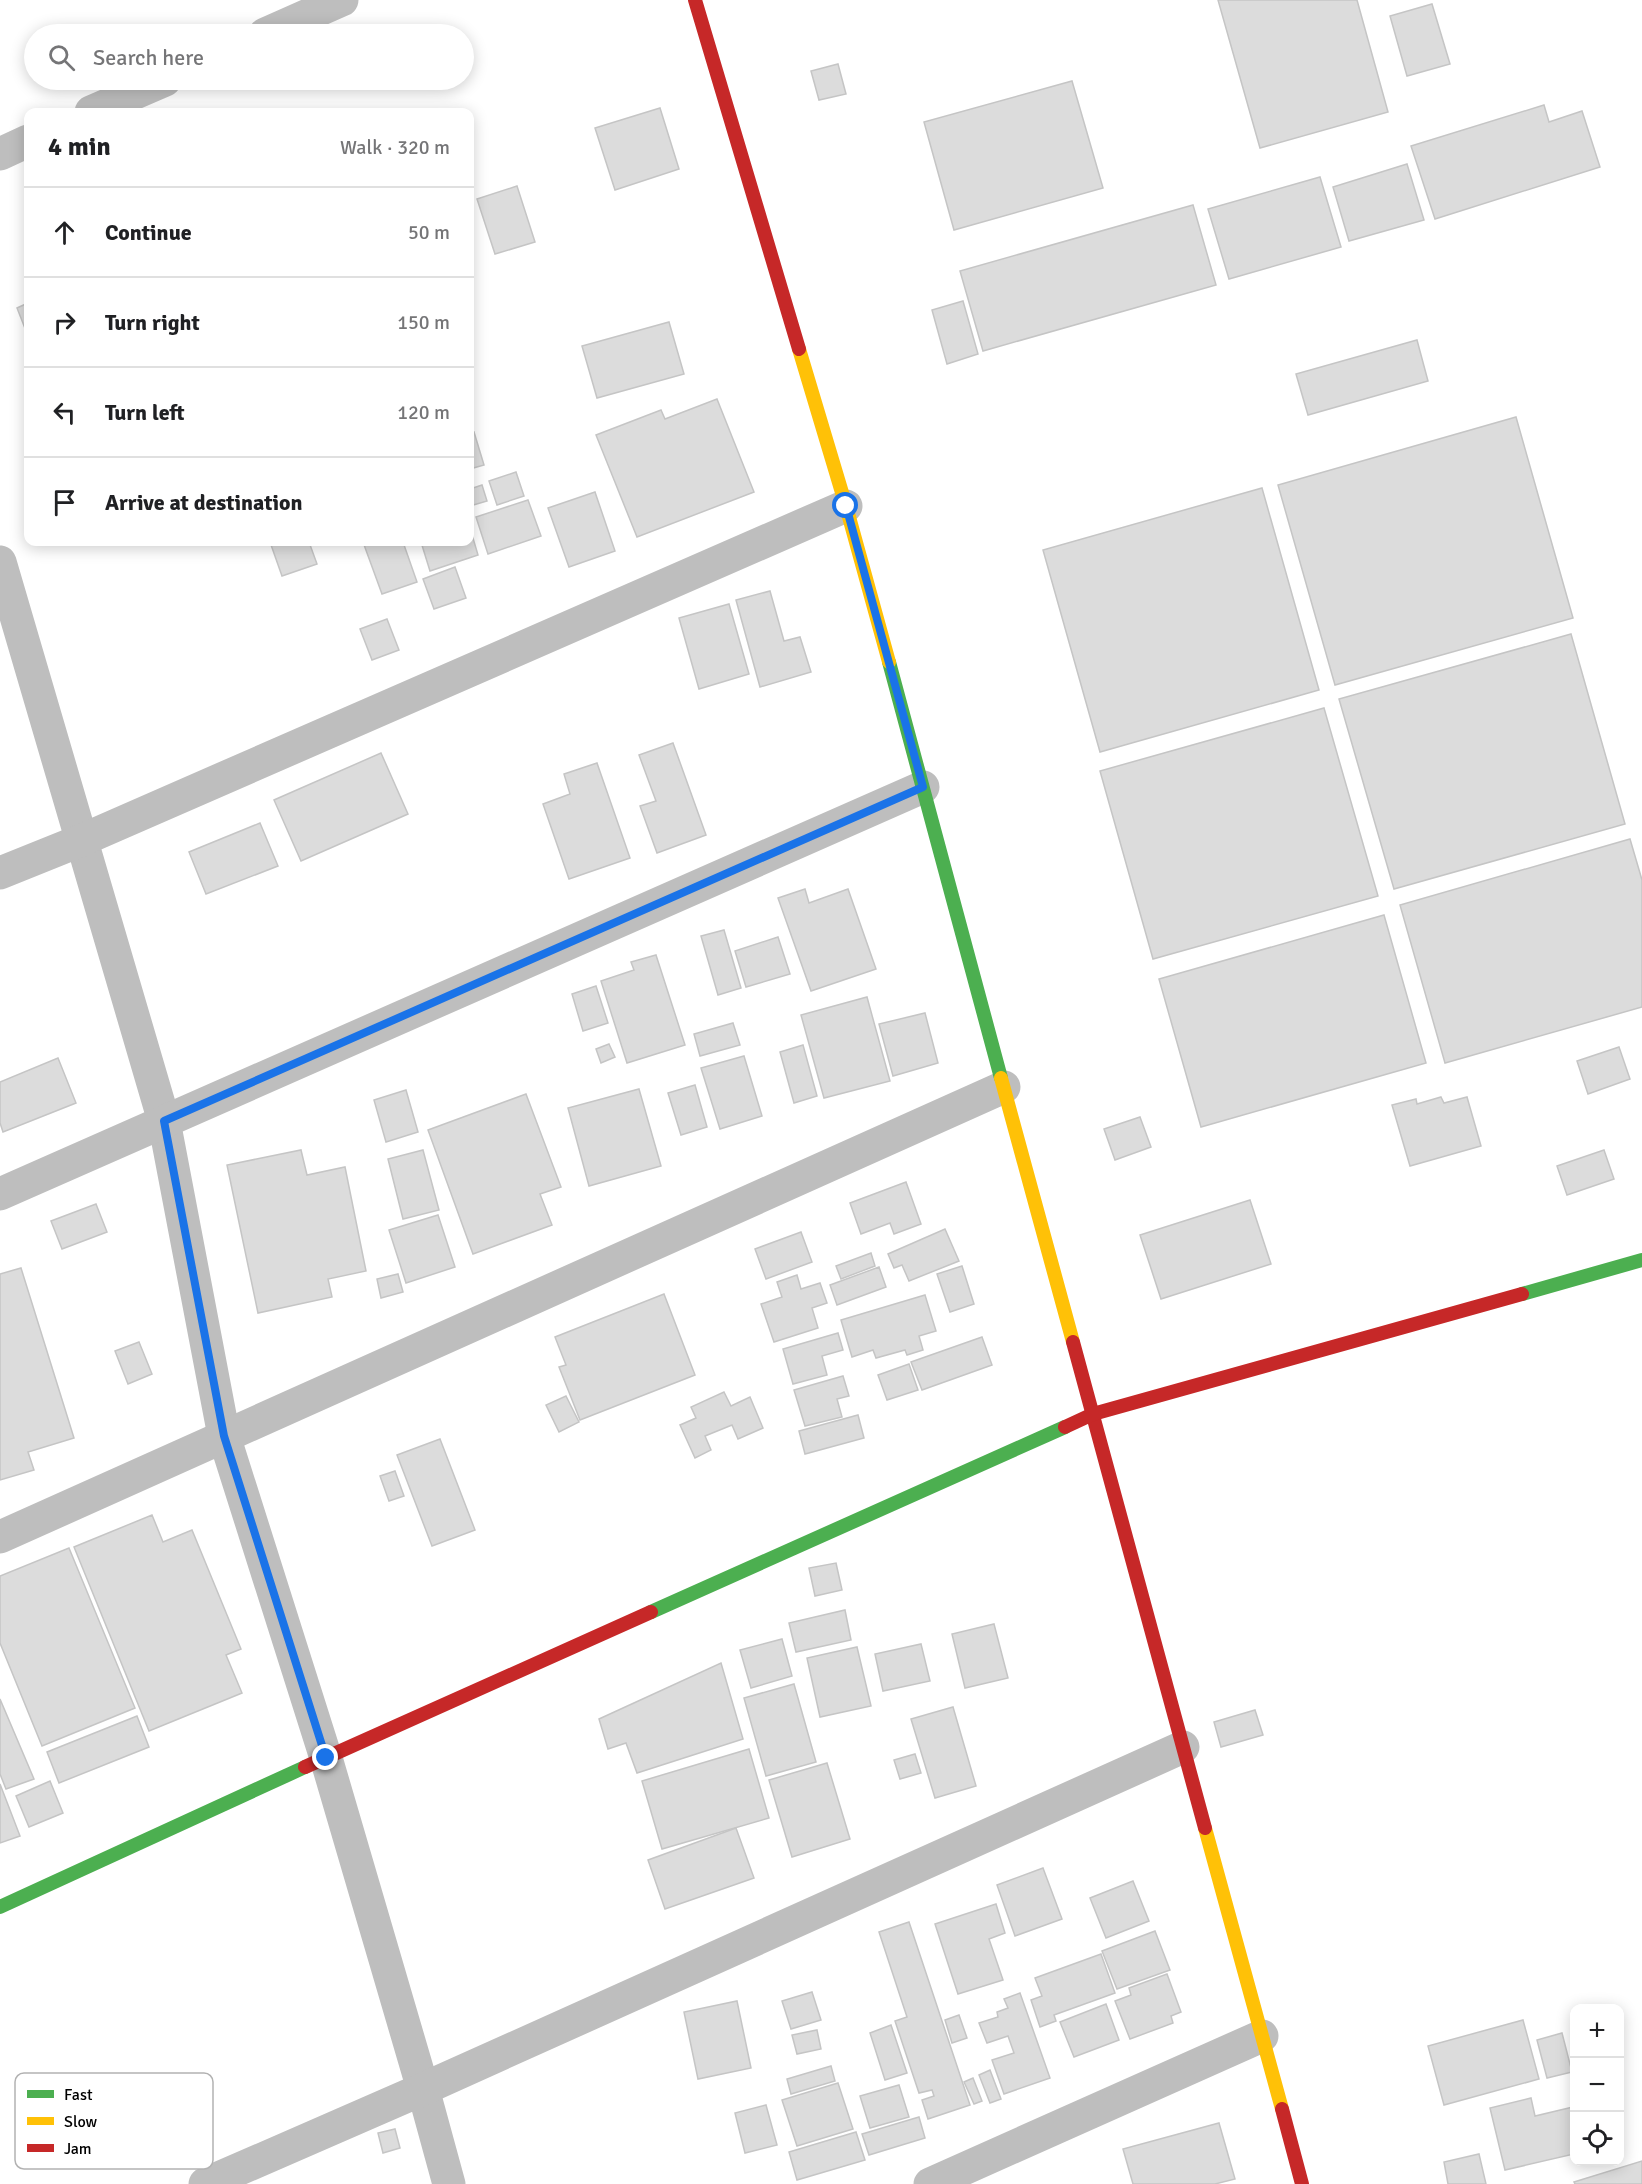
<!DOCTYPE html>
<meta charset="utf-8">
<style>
:root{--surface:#fff;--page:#f2f2f2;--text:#202124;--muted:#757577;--line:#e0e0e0}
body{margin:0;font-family:Signika,sans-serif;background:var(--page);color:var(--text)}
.controls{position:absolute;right:18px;bottom:18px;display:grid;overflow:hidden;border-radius:12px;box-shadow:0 3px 15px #0003}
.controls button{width:54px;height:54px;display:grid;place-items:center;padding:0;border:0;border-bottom:2px solid var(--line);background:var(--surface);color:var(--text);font:30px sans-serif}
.stop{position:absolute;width:18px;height:18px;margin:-14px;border:4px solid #1a73e8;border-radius:50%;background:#fff}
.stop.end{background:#1a73e8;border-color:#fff;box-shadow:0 2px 6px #0008}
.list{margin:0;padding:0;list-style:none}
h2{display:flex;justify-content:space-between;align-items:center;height:78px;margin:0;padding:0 24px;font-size:26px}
h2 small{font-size:20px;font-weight:400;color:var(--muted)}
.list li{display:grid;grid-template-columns:39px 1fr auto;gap:18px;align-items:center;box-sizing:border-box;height:90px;padding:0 24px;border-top:2px solid var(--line)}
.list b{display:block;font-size:22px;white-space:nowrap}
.list em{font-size:20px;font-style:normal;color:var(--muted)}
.icon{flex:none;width:33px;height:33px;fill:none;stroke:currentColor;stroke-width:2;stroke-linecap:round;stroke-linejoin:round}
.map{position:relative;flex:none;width:1642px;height:2184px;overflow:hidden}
.search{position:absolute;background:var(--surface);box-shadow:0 3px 15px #0003;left:24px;top:24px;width:450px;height:66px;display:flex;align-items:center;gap:15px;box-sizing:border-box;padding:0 21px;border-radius:33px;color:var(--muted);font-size:22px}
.panel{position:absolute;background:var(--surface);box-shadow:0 3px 15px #0003;left:24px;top:108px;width:450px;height:438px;border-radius:12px}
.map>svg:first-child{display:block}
</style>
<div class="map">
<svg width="1642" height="2184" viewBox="0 0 1642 2184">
<rect width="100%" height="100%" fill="#fff"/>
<!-- building -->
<g fill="#dcdcdc" stroke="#c5c5c5" stroke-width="1.5">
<path d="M1218,0h139l31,112 -128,36z"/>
<path d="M1432,4l18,60 -43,12 -17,-60z"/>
<path d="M838,64l8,30 -27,6 -8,-29z"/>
<path d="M1072,81l31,107 -149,42 -30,-108z"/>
<path d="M1544,105l5,17 33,-11 18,56 -165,52 -24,-73z"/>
<path d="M660,108l19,61 -64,21 -20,-62z"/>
<path d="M1407,164l17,56 -75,21 -16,-54z"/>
<path d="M1320,177l21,70 -112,32 -21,-70z"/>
<path d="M517,186l18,56 -40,12 -18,-55z"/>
<path d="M1193,205l23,80 -233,66 -23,-80z"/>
<path d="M963,301l15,53 -31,10 -15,-54z"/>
<path d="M28,303v33l-11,-28z"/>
<path d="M669,322l15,52 -87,24 -15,-52z"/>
<path d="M1417,340l11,41 -120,34 -12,-41z"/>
<path d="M717,399l37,93 -117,45 -41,-102 65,-25 4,9z"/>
<path d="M1516,417l57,201 -238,67 -57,-200z"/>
<path d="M474,432l10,33 -14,4v-36z"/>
<path d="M516,472l8,24 -27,9 -8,-24z"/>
<path d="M482,485l5,16 -17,5v-17z"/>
<path d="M1262,488l57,202 -219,62 -57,-202z"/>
<path d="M595,492l20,59 -46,16 -21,-59z"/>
<path d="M528,500l13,36 -53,18 -12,-37z"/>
<path d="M470,528l8,27 -48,16 -9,-29h49z"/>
<path d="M270,542h39l8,22 -35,12z"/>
<path d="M363,542h40l14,40 -35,12z"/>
<path d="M455,567l11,31 -32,11 -11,-30z"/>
<path d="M770,591l14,50 16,-4 11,35 -51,15 -24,-87z"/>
<path d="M729,604l20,70 -50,15 -20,-71z"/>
<path d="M387,619l12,31 -27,10 -12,-31z"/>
<path d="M1571,634l54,190 -231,65 -55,-190z"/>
<path d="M1324,708l54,188 -225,63 -53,-188z"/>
<path d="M673,743l33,92 -49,18 -17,-47 16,-5 -17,-46z"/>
<path d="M381,753l27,61 -107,47 -27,-61z"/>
<path d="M597,763l33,95 -61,21 -26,-75 27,-10 -6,-20z"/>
<path d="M260,823l18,43 -72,28 -17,-42z"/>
<path d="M1630,839l12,41v127l-197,56 -45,-158z"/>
<path d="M805,889l4,14 39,-14 28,80 -65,22 -33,-93z"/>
<path d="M1384,915l42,148 -225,64 -42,-148z"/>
<path d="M724,930l17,58 -23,7 -17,-59z"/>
<path d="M778,937l12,37 -44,13 -11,-36z"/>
<path d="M656,955l29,90 -58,18 -26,-82 33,-11 -3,-8z"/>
<path d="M596,986l12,37 -25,8 -11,-37z"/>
<path d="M867,997l23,84 -66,17 -23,-83z"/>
<path d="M925,1013l13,50 -45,13 -14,-52z"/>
<path d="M733,1023l7,22 -40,11 -6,-22z"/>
<path d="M609,1044l6,13 -14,6 -5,-14z"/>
<path d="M803,1045l14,51 -23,7 -14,-51z"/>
<path d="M1619,1047l11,32 -42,15 -11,-33z"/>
<path d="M744,1056l18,60 -42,13 -19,-61z"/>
<path d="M58,1058l18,45 -73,29 -3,-9v-41z"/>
<path d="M695,1085l12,42 -26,8 -13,-42z"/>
<path d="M639,1089l22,77 -72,20 -21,-78z"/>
<path d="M406,1090l12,42 -32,10 -12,-42z"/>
<path d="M526,1094l35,93 -21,7 12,31 -79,29 -45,-124z"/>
<path d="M1441,1097l3,6 23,-6 14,49 -71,20 -18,-61 24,-6 1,5z"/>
<path d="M1140,1117l11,30 -36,13 -11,-31z"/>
<path d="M301,1150l6,25 38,-8 21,104 -38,8 4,18 -74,16 -31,-148z"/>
<path d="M423,1150l16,60 -36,9 -15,-60z"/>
<path d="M1604,1150l10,29 -47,16 -10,-29z"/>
<path d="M906,1182l15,42 -27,10 -4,-11 -29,11 -11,-31z"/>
<path d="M1250,1200l21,64 -110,35 -21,-64z"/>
<path d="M96,1204l11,28 -45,17 -11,-28z"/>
<path d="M438,1215l17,52 -49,16 -17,-53z"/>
<path d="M945,1229l14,32 -50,20 -7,-16 -8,3 -6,-14z"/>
<path d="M801,1232l11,30 -46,17 -11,-30z"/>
<path d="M871,1253l4,13 -34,13 -5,-13z"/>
<path d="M962,1266l12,38 -24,8 -13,-38z"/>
<path d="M879,1267l7,20 -49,18 -7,-20z"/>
<path d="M21,1268l53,170 -46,14 6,18 -34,10v-206z"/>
<path d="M398,1274l5,18 -22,6 -4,-19z"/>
<path d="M797,1275l4,14 19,-6 7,20 -15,5 6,20 -44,14 -13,-38 21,-7 -5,-15z"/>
<path d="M664,1294l31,81 -115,45 -21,-53 7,-2 -11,-28z"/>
<path d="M925,1295l11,36 -17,5 4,14 -16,5 -2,-5 -29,8 -3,-8 -21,7 -11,-37z"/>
<path d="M838,1333l5,17 -21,6 5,19 -34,9 -10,-35z"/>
<path d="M982,1337l10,28 -70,25 -11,-28z"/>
<path d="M139,1342l13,32 -24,10 -13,-33z"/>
<path d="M909,1364l9,26 -31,10 -9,-25z"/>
<path d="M843,1376l6,20 -12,3 5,18 -37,9 -11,-36z"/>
<path d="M724,1392l7,14 19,-9 13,31 -25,11 -6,-14 -27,11 6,14 -16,8 -15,-33 16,-7 -5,-11z"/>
<path d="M566,1396l13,26 -20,10 -13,-27z"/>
<path d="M858,1415l6,23 -59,16 -6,-23z"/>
<path d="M440,1439l35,91 -43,16 -35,-91z"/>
<path d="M395,1471l9,25 -15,5 -9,-25z"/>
<path d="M152,1515l11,27 29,-12 49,119 -15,6 16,38 -93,38 -75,-184z"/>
<path d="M69,1548l66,160 -93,38 -42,-103v-67z"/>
<path d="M836,1563l6,27 -27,6 -6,-28z"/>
<path d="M845,1610l6,30 -55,12 -7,-29z"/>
<path d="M994,1624l14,54 -43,10 -13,-54z"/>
<path d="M782,1639l10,37 -41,12 -11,-38z"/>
<path d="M921,1644l9,37 -47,10 -8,-37z"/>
<path d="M857,1647l14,59 -51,11 -13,-59z"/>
<path d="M721,1663l22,76 -106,34 -11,-30 -18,6 -9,-30z"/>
<path d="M794,1684l22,78 -50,14 -22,-78z"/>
<path d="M0,1699l34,80 -28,10 -6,-15z"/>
<path d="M953,1707l23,79 -41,12 -24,-79z"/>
<path d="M1255,1710l8,25 -42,12 -7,-25z"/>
<path d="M137,1716l12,31 -90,36 -12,-31z"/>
<path d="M749,1749l20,69 -107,31 -20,-68z"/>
<path d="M915,1754l6,19 -21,6 -6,-19z"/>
<path d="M827,1763l23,76 -58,18 -23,-77z"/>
<path d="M50,1781l13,32 -34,14 -13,-31z"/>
<path d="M0,1784l20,52 -20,7z"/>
<path d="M736,1828l18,50 -89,31 -17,-49z"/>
<path d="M1043,1868l19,51 -47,17 -18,-51z"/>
<path d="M1133,1881l16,40 -43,17 -16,-40z"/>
<path d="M996,1904l9,29 -16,6 14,41 -45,14 -23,-70z"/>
<path d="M909,1922l61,183 -42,14 -6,-19 12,-4 -2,-6 -13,3 -24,-72 12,-4 -28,-85z"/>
<path d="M1155,1931l15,39 -53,19 -15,-38z"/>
<path d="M1101,1954l14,39 -61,22 2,6 -16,6 -9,-27 11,-4 -7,-18z"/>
<path d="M1167,1974l14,38 -10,4 2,7 -43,16 -15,-38 16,-6 -2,-7z"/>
<path d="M812,1992l9,28 -30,9 -9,-28z"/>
<path d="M1020,1993l30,85 -46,16 -12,-34 22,-7 -6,-17 -21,7 -8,-20 19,-6 -1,-5 11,-4 -4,-9z"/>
<path d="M737,2001l14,67 -53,11 -14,-67z"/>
<path d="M1106,2004l13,36 -45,17 -14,-35z"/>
<path d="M959,2015l8,23 -15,5 -7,-23z"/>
<path d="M1523,2020l16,59 -95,26 -16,-59z"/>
<path d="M891,2025l16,48 -22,7 -15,-47z"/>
<path d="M817,2030l4,19 -24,5 -5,-19z"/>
<path d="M1562,2033l10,39 -25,6 -10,-38z"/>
<path d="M831,2066l4,15 -44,13 -4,-15z"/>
<path d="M990,2070l11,29 -11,4 -11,-28z"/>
<path d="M973,2078l9,23 -8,3 -10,-22z"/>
<path d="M838,2083l15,46 -56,17 -15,-46z"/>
<path d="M899,2085l10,32 -39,11 -10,-32z"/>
<path d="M1531,2098l4,18 38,-9 1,47 -69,16 -15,-62z"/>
<path d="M766,2105l11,40 -32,8 -10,-40z"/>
<path d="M919,2117l6,21 -56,17 -7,-21z"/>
<path d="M1219,2123l16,56 -20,5h-82l-10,-35z"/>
<path d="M395,2129l5,19 -17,5 -5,-20z"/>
<path d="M856,2132l9,28 -68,20 -8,-28z"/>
<path d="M1479,2154l7,30h-38l-4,-22z"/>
<path d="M1642,2161v23h-67l-1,-2z"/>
</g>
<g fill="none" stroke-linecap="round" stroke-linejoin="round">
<!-- street -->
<g stroke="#bebebe" stroke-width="33">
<path d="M265,34l77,-34"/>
<path d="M91,112l74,-32"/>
<path d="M0,154l28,-13"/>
<path d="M0,562l164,559 60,315 102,322 97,331 26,95"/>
<path d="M0,873l82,-33 764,-334"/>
<path d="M0,1194l923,-407"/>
<path d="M0,1537l1004,-450"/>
<path d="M205,2184l218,-95 760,-342"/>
<path d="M930,2184l332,-148"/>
</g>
<!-- fast -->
<g stroke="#4caf50" stroke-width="14">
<path d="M889,662l112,416"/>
<path d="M1522,1294l120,-34"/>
<path d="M651,1612l414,-185"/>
<path d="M0,1907l305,-140"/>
</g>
<!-- slow -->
<g stroke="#ffc107" stroke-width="14">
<path d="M799,349l47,157 43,156"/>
<path d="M1001,1078l72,264"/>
<path d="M1205,1828l77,281"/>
</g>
<!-- jam -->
<g stroke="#c62828" stroke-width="14">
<path d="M695,0l104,349"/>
<path d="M1073,1342l132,486"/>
<path d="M1065,1427l28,-13 429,-120"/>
<path d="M305,1767l346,-155"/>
<path d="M1282,2109l20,75"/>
</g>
</g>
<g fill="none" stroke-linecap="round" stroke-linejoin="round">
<!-- route -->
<path stroke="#1a73e8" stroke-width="8" d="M326,1758l-102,-322 -60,-315 759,-334 -77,-281"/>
</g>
<!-- legend -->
<rect x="15" y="2073" width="198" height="96" rx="9" fill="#fff" stroke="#b2b2b2" stroke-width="1.5"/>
<rect x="27" y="2090" width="27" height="8" fill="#4caf50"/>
<rect x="27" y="2117" width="27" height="8" fill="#ffc107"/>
<rect x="27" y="2144" width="27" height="8" fill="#c62828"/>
<g font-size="16" fill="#000">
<text x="64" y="2100">Fast</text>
<text x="64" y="2127">Slow</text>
<text x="64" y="2154">Jam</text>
</g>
</svg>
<div class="controls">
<button>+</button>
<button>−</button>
<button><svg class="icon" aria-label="locate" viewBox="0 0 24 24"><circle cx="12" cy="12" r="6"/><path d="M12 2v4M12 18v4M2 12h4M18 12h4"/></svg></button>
</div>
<div class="stop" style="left:846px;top:506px"></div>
<div class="stop end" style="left:326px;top:1758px"></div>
<div class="search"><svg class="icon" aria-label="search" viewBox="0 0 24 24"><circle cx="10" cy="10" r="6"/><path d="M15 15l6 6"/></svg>Search here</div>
<section class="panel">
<h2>4 min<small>Walk · 320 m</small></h2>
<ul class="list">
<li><svg class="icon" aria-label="ahead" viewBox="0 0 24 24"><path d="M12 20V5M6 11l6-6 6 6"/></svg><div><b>Continue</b></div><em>50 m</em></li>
<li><svg class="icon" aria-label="right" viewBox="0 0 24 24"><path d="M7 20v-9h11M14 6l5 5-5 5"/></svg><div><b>Turn right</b></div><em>150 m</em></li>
<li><svg class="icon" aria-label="left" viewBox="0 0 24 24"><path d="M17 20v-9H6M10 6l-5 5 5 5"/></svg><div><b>Turn left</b></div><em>120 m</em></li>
<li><svg class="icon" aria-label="arrive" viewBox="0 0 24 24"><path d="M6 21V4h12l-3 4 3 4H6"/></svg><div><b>Arrive at destination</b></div></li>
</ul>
</section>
</div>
